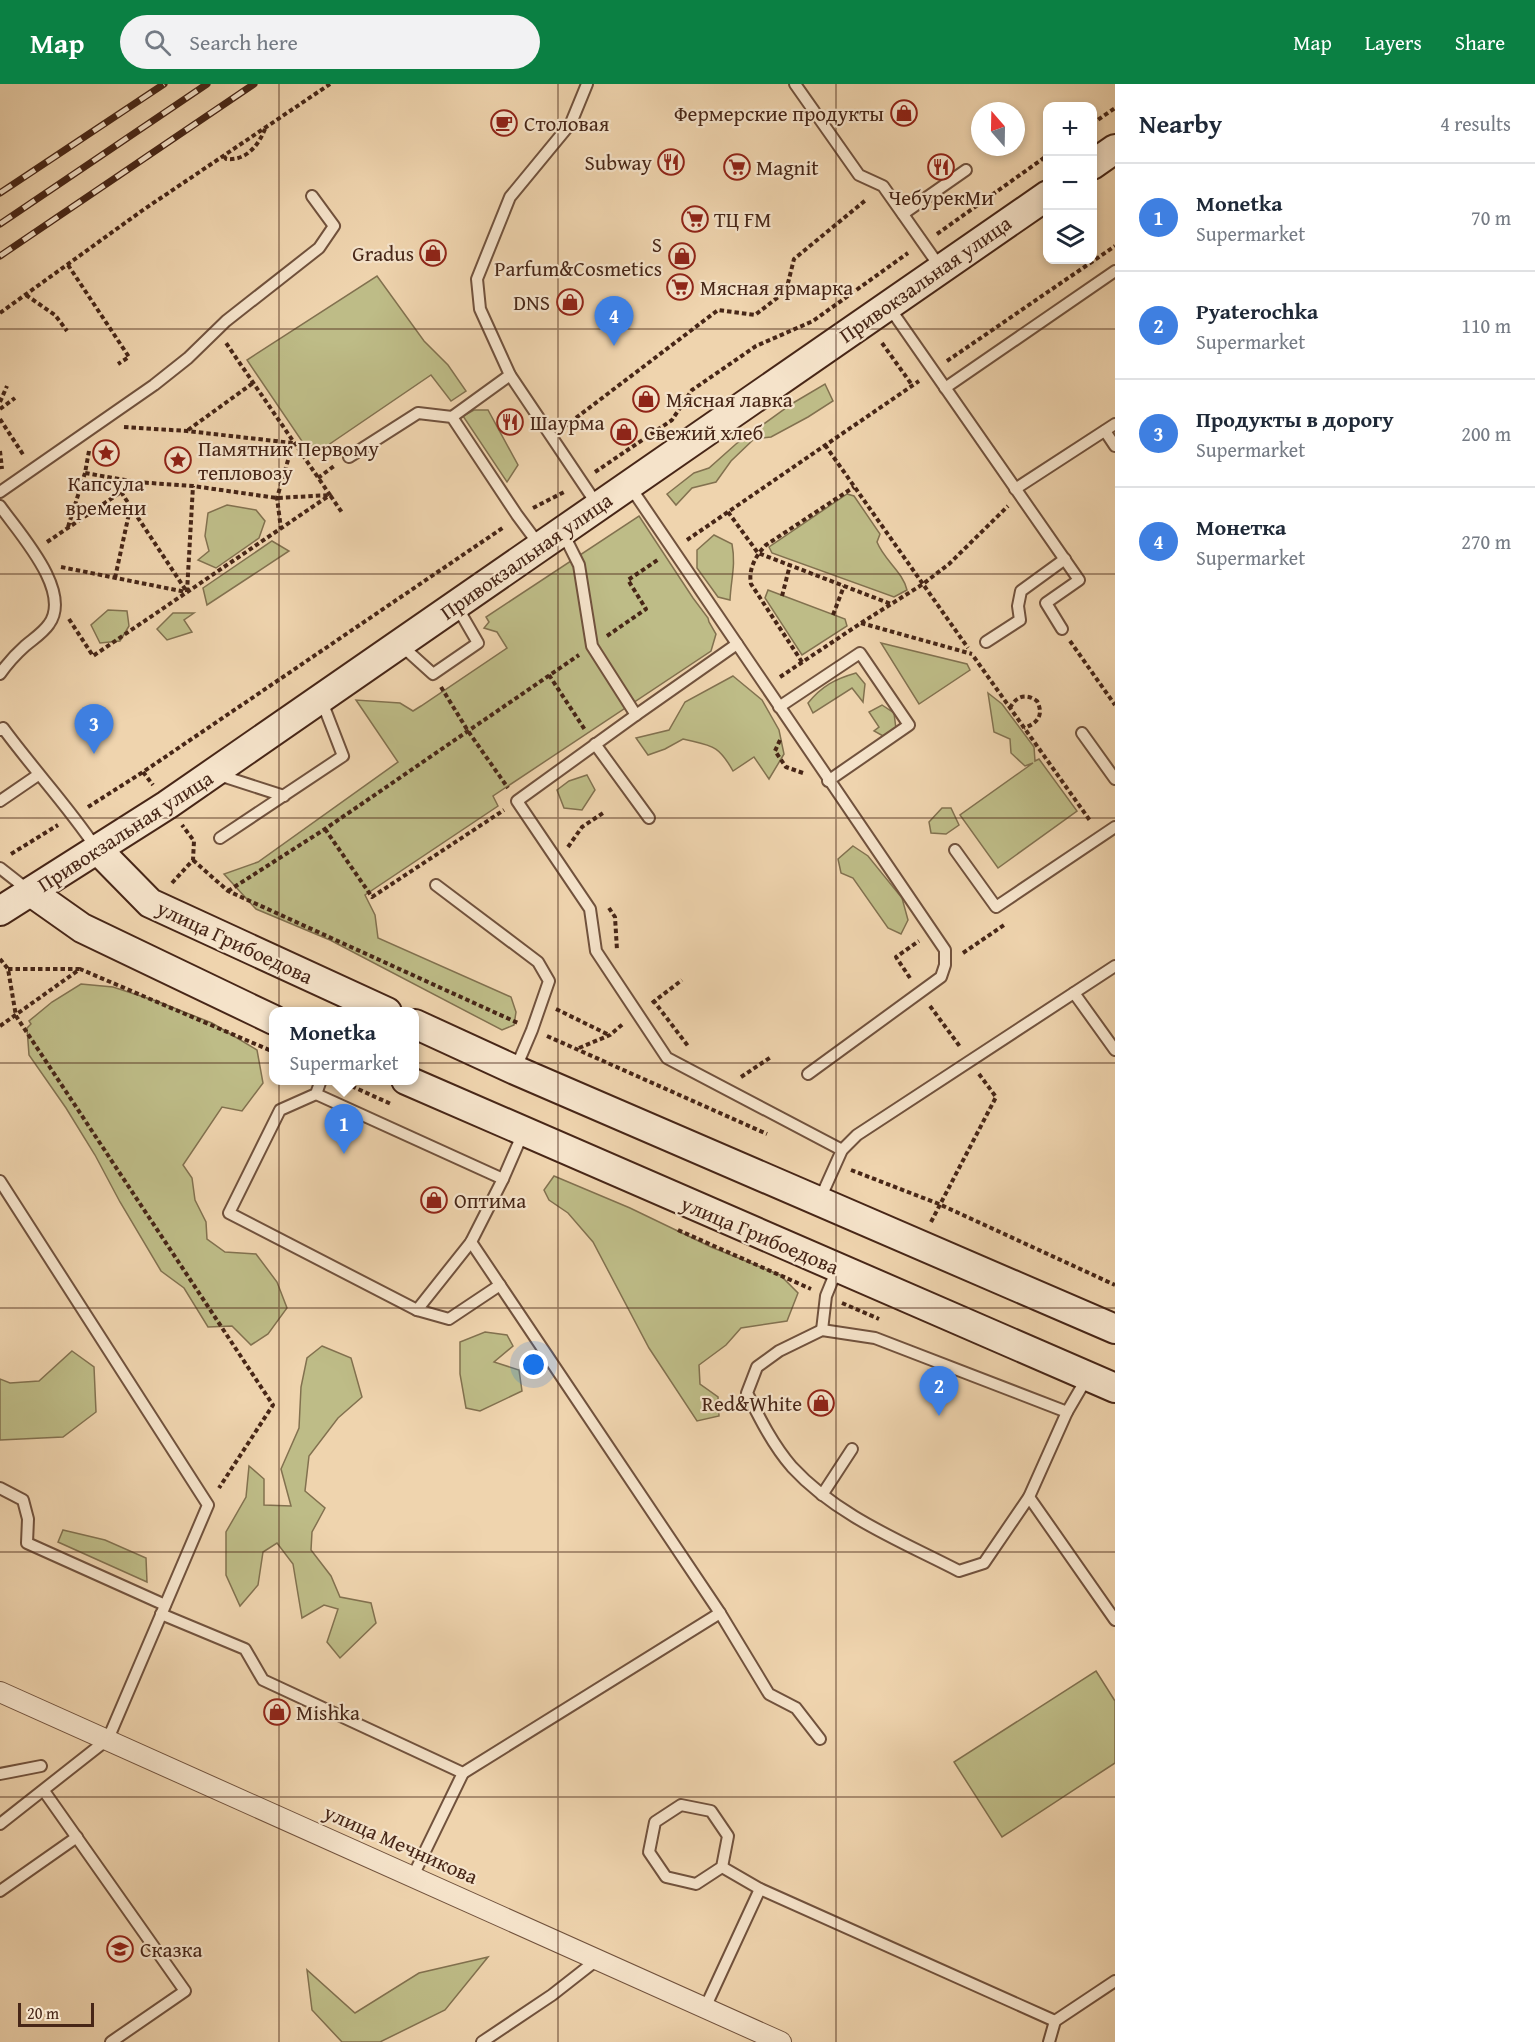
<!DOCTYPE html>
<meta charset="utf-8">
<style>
:root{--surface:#fff;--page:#f2f2f3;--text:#1f2937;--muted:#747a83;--line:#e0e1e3;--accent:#0b8043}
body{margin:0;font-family:"Gentium Book Plus",serif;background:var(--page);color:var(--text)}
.controls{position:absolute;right:18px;top:18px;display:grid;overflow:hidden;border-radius:12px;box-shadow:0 3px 9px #0003}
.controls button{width:54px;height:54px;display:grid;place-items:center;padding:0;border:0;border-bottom:2px solid var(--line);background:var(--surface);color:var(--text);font:30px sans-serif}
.compass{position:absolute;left:971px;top:18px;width:54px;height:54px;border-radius:50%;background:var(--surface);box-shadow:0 3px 9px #0003;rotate:340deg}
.scale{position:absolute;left:18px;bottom:15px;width:76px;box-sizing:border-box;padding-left:6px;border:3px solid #472617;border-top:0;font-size:16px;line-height:21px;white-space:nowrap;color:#472617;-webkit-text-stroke:4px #f5e3ca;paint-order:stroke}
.you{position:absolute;left:534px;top:1281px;width:21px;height:21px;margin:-15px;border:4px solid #fff;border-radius:50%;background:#1a73e8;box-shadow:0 0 0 9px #1a73e833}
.badge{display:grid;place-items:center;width:39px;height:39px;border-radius:50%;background:var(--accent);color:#fff;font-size:20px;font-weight:700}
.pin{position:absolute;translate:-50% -50px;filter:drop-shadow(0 2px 3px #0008)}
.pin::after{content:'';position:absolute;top:32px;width:21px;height:18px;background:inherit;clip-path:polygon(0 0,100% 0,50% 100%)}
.popup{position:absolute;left:269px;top:923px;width:150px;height:78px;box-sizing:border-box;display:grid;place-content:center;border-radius:12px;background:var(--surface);filter:drop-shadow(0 2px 4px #0005);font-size:20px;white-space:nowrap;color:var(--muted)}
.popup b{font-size:22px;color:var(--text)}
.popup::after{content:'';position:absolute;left:50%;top:100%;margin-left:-12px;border:12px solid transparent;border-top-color:var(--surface)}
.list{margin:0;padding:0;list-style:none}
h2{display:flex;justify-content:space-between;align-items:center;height:78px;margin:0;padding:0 24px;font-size:26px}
h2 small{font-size:20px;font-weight:400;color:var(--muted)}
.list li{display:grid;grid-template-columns:39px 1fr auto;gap:18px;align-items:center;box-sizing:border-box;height:108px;padding:0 24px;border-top:2px solid var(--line)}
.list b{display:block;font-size:22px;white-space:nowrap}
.list p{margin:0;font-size:20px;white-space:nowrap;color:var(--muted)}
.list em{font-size:20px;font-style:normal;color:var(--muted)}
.icon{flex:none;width:33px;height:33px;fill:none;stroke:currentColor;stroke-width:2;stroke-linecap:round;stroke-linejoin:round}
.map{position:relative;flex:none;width:1115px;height:1958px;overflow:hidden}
header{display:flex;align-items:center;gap:36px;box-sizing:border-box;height:84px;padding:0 30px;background:var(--accent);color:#fff}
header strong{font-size:28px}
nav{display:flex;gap:33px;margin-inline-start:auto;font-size:21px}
.search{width:420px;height:54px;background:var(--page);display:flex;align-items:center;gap:15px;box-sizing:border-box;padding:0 21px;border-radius:33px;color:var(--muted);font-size:22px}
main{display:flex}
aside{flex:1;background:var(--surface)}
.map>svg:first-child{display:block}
</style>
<header>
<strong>Map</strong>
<div class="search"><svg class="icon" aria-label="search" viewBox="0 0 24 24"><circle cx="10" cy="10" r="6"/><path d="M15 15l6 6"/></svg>Search here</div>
<nav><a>Map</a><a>Layers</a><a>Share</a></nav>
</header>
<main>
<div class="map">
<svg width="1115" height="1958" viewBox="0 0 1115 1958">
<rect width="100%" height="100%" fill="#efd4ae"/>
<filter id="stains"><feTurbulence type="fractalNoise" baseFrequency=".00333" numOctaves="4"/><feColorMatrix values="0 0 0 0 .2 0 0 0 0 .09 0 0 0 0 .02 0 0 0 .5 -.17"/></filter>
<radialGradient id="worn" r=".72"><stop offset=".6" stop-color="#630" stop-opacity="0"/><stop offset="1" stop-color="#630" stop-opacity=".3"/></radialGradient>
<!-- green -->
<g fill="#bebc87" stroke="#82714f" stroke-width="1.5">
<path d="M377,192l47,65 24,24 18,26 -15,10 -20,-26 -119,81 -65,-96z"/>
<path d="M825,300l8,17 -25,16 -37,20 -17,2 -23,22 -15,21 -24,6 -16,17 -9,-11 27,-21 15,-5 27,-24 57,-41z"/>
<path d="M474,326h14l30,55 -11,17 -44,-66z"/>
<path d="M847,410l7,2 26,38 -3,8c7,18 26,30 30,48l-13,7 -122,-44 -3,-6z"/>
<path d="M227,421l29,5 9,11 -6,17 -43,30 -18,-8 11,-9 -4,-15 3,-23z"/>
<path d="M639,432l54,82 15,20 1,4 7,12 -5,17 -218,145 5,10 -133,89 10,20 3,23 133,59 5,15 -2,13 -12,5 -172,-90 -74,-31 -32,-35 34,-12 140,-100 -42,-62 44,3 13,8 8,-5 86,-58 -10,-16 -13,-4 5,-6 -3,-5z"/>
<path d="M714,451l18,9c4,21 -1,35 -2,56l-12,-3 -21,-29v-18z"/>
<path d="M272,457l17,10 -82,54 -4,-17z"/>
<path d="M768,506l77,29 2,7 -45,29 -37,-57z"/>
<path d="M108,526l19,1 2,15 -9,15 -20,2 -9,-18z"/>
<path d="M173,529h21l-10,7 8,12 -25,8 -10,-11z"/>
<path d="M881,559l86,21 3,6 -51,34z"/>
<path d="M856,589l9,11 -2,18 -11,-14 -39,25 -5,-10c14,-17 27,-24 48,-30z"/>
<path d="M733,592l29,24 17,30 5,24 -15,25 -15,-22 -21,14c-15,-27 -21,-25 -50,-32l-18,10 -17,6 -12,-17 33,-8 16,-28z"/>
<path d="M988,609l14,11 32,43 1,14 4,-2 38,52 -79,57 -38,-53 73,-52 -8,3 -14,-13 -1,-14 -16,-7z"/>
<path d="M882,621l12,8 2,16 -11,8 -11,-6 5,-4 -10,-15z"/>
<path d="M587,691l8,15 -13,20 -18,-2 -7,-18 12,-9z"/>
<path d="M942,724h9l8,17 -13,9 -15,-1 -2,-11z"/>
<path d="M853,762l15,10 34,42 6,22 -7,14 -13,-6 -35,-50 -12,-5 -3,-14z"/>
<path d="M81,900l32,3 46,15 53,21 45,27 6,33 -21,28 -20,-4 -39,58 9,13 3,22 11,22 1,17 18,13 31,2 21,28 10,26 -19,26 -17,11 -19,-19 -24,1 -24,-39 -23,-17 -41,-69 -25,-47 -29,-47 -37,-53 -2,-27 4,-4 -2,-3 23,-19z"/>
<path d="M554,1092l76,32 81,39 69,28 18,18 -11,28 -46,7 -15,17 -27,20 1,19 18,13 1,19 -22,5 -48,-73 -56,-106 -25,-29 -19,-13 -5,-10z"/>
<path d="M485,1248l22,3 6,11 -19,16 25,8 3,21 -42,20 -14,-3 -6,-34v-32z"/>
<path d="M322,1262l29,12 11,39 -24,21 -29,38 -4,35 20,17 -13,24 -1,18 20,26 9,21 31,6 5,20 -36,35 -13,-16 11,-33 -14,-4 -22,13 -9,-54 -16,-21 -14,9 -5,33 -18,21 -14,-31v-43l20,-35 3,-31 15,13v26l27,1 -10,-37 18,-41 2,-41 6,-29z"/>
<path d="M72,1267l22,16 2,45 -33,25 -63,3v-61l10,4 29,-2z"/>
<path d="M63,1446l42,10 41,18 1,24 -89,-40z"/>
<path d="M1096,1587l19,30v62l-113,74 -48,-75z"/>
<path d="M488,1873l-43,53 -65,32h-38l-30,-32 -5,-40 48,43 64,-40z"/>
</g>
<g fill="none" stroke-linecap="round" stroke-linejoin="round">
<!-- lane casing -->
<g stroke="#71523d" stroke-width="14">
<g id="lane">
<path d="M587,0l-16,39 -61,74 -33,82 3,30 30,66 88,131"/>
<path d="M795,0l64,91 24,11 57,81"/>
<path d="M903,130l63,-44"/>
<path d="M889,223l190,273 -33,23 16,26"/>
<path d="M945,304l170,-117"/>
<path d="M452,333l58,-42"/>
<path d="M1105,347l10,15"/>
<path d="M349,373l69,-44 34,4 65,98 23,31"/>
<path d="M629,401l316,465v15l-4,12 -133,97"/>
<path d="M1015,405l100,-65"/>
<path d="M0,408l154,-107 34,-27 38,-37 93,-73 15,-22 -22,-30"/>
<path d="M0,422c18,26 73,85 49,118 -6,9 -16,15 -24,22 -9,8 -18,18 -25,28"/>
<path d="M562,447l17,34 13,81 44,69"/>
<path d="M986,558l34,-22 -2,-14 3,-15 44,-32"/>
<path d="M737,560l-101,71 -119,86 73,108 6,42 71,107 175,92"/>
<path d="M402,562l31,28 45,-31 -22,-38"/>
<path d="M779,623l81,-54 49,72 -81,56"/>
<path d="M0,646l3,-2c30,41 65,78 93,120"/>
<path d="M1082,649l33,46"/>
<path d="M595,660l54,74"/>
<path d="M216,690l68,22"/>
<path d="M0,717l38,-26"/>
<path d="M220,754l123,-82 -22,-57"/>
<path d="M955,766l41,57 119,-80"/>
<path d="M0,784l28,22"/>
<path d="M436,801l102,77 11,19 -17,49 -17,40"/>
<path d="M1074,909l41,57"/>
<path d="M321,996l-5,14 -36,16 -51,103 188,97 54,-68 32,-63 20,-46"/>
<path d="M316,1010l187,85"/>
<path d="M0,1097l208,324 -100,234 -108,85"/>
<path d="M820,1115l22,-49 15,-15 258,-169"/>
<path d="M471,1158l249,371 49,81 27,14 24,31"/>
<path d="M417,1226l32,9 51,-34"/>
<path d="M822,1246l53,8 192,74 -38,85 -45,66 -25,8c-58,-30 -122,-55 -167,-104 -19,-22 -32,-48 -45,-74l10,-26 22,-16z"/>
<path d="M822,1246l4,-34 11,-27"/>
<path d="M1067,1328l21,-36"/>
<path d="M0,1404l23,12 5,19 -1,24 138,62"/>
<path d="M822,1411l30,-46"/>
<path d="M1029,1413l86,123"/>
<path d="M161,1530l84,35 18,31 200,93 257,-160"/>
<path d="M0,1690l41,-8"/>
<path d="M44,1707l141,200 -74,51"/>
<path d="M681,1721l30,6 17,25 -6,31 -26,17 -30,-7 -17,-25 6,-30z"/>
<path d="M722,1783l38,22 295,132 60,-40"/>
<path d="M413,1792l50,-103"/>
<path d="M0,1807l77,-54"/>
<path d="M705,1924l55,-119"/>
<path d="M482,1958l70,-47 46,-36"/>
<path d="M1049,1958l6,-21"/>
</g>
</g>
<!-- street casing -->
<g stroke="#71523d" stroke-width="22">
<path id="street" d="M0,1608l781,350"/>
</g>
<!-- secondary casing -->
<g stroke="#472617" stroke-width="32">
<g id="secondary">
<path d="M1092,81l23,-16"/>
<path d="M98,766l52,53 237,109"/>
<path d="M31,808l51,36 192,92"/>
<path d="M0,827l167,-106 881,-610"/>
<path d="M415,940l100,46 600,259"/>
<path d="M406,996l709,308"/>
</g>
</g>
<!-- path -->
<g stroke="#472617" stroke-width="4" stroke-dasharray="4.5 3" stroke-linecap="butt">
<path d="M1092,40l23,-16"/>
<path d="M224,72l2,3c20,2 32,-13 39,-30"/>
<path d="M937,150l111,-79"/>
<path d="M68,181l61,92 -11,7"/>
<path d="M26,211l29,20 12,16"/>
<path d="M0,229l143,-103 187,-126"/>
<path d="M882,259l30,42"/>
<path d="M947,277l168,-115"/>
<path d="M0,318l7,-16"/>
<path d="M0,325l15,-11"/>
<path d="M0,335l24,37"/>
<path d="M124,343l63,4 106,12 -16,55 4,31"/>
<path d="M564,343l154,-117 37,5 31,-24 8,-32 73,-60"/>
<path d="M188,346l65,-47"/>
<path d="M825,361l143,203"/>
<path d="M0,367l2,18"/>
<path d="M89,367l-4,22 51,9 57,4 84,12 53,-3 13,19"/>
<path d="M595,388l77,-52 20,-30 64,-44 57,-25 95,-68"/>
<path d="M318,394l16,-12"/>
<path d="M121,408l66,100"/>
<path d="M533,424l33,-17"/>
<path d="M728,428l30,41 133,51"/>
<path d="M68,443l17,-54"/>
<path d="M687,456l232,-159"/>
<path d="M47,458l89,-60"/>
<path d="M61,483l125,25"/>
<path d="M115,494l15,-69"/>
<path d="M187,508l6,-106"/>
<path d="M782,512l8,-31"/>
<path d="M833,531l11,-29"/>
<path d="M69,535l24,37 237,-161 -104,-152"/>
<path d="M861,539l111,31"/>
<path d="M607,552l39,-27 -18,-29 31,-21"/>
<path d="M1070,557l45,64"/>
<path d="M974,573l117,165"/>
<path d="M802,578l-51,-78c-3,-15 5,-29 15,-39l88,-58"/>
<path d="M549,591l36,55"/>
<path d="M780,593l81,-54 62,-39 26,-20 59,-58"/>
<path d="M441,603l27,44 40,57"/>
<path d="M1010,624c6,-12 16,-15 27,-7 7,14 1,22 -13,27"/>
<path d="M780,656l-5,11 11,16 17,6"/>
<path d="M143,688l10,13"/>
<path d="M88,723l55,-35 361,-245"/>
<path d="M325,745l47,68 132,-87"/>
<path d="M568,763l14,-20 21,-14"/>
<path d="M11,770l47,-29"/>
<path d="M193,776l35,31 290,132"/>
<path d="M172,799l21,-23 1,-19 -12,-16"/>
<path d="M228,807l97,-62 254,-174"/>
<path d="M609,824l6,9 2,33"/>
<path d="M963,869l41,-28"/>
<path d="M0,875l8,10 8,47 257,389 -54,83"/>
<path d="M8,885h71"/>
<path d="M910,894l-14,-21 23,-16"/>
<path d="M653,916l35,46"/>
<path d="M652,919l30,-23"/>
<path d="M930,922l31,42"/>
<path d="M556,925l53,26"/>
<path d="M0,942l80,-57 194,83"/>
<path d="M547,952l220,98"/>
<path d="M579,964l31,-13 14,-12"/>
<path d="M741,993l30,-20"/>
<path d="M338,996l53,24"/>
<path d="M851,1086l88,34 176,81"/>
<path d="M931,1138l65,-125 -17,-23"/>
<path d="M678,1146l133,59"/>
<path d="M842,1219l37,16"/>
</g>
<!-- lane -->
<use href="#lane" stroke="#f5e3ca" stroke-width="10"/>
<!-- street -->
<use href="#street" stroke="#f5e3ca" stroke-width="20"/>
<!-- secondary -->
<use href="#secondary" stroke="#f5e3ca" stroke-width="28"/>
<!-- rail casing -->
<g stroke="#472617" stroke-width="7">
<g id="rail">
<path d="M0,109l164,-109"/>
<path d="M0,140l207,-140"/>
<path d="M0,172l254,-172"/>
</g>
</g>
<!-- rail -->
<use href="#rail" stroke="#f5e3ca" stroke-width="4.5" stroke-dasharray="14" stroke-linecap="butt"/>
</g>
<!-- grid -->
<path fill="none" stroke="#472617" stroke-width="1.5" stroke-opacity="0.55" d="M279,0v1958M558,0v1958M836,0v1958M0,245h1115M0,490h1115M0,734h1115M0,979h1115M0,1224h1115M0,1468h1115M0,1713h1115"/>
<!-- icons -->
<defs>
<g id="shop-ring" transform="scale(1.35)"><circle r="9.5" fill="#f5e3ca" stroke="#8f2418" stroke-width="1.5"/><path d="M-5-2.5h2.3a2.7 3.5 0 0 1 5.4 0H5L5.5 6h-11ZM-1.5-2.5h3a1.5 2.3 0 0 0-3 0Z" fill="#8f2418"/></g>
<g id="cafe-ring" transform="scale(1.35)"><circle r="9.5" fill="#f5e3ca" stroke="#8f2418" stroke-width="1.5"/><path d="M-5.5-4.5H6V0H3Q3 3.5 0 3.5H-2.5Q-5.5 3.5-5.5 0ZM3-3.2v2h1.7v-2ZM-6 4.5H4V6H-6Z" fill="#8f2418"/></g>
<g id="restaurant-ring" transform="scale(1.35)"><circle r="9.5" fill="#f5e3ca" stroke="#8f2418" stroke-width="1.5"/><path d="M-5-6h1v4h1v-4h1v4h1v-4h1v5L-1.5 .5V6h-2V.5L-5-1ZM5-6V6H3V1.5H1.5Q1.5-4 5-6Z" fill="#8f2418"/></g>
<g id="supermarket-ring" transform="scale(1.35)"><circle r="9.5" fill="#f5e3ca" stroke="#8f2418" stroke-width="1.5"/><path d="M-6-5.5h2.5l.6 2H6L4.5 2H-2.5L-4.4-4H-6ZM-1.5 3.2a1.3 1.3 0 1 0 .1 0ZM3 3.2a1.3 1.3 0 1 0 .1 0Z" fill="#8f2418"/></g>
<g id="sight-ring" transform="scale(1.35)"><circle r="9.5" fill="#f5e3ca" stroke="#8f2418" stroke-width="1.5"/><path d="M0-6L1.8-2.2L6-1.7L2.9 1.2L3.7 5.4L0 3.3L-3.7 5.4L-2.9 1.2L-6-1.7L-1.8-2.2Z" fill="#8f2418"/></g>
<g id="school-ring" transform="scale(1.35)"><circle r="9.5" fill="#f5e3ca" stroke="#8f2418" stroke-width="1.5"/><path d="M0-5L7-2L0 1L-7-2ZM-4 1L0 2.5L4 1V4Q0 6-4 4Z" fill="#8f2418"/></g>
</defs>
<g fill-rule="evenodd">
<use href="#shop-ring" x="904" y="29"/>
<use href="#cafe-ring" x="504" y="39"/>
<use href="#restaurant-ring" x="671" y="78"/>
<use href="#supermarket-ring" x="737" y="83"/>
<use href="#restaurant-ring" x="941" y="83"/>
<use href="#supermarket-ring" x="695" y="135"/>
<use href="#shop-ring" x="433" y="169"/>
<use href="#shop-ring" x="682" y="172"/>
<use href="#supermarket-ring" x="680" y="203"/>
<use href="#shop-ring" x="570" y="218"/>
<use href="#shop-ring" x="646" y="315"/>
<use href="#restaurant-ring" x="510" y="338"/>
<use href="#shop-ring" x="624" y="348"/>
<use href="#sight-ring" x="106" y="369"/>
<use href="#sight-ring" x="178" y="376"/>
<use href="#shop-ring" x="434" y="1116"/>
<use href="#shop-ring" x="821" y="1319"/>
<use href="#shop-ring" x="277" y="1628"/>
<use href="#school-ring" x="120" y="1865"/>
</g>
<g text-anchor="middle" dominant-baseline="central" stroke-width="4.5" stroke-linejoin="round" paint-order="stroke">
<!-- poi labels -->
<g font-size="21" fill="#472617" stroke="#f5e3ca" text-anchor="start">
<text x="884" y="29" text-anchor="end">Фермерские продукты</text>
<text x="524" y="39">Столовая</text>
<text x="652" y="78" text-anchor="end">Subway</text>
<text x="756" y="83">Magnit</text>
<text x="941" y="113" text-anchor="middle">ЧебурекМи</text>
<text x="714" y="135">ТЦ FM</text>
<text x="662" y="160" text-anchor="end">S<tspan x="662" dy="24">Parfum&amp;Cosmetics</tspan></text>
<text x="414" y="169" text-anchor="end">Gradus</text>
<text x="700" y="203">Мясная ярмарка</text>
<text x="550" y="218" text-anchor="end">DNS</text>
<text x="666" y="315">Мясная лавка</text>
<text x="530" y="338">Шаурма</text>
<text x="644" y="348">Свежий хлеб</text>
<text x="198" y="364">Памятник Первому<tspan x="198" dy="24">тепловозу</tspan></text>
<text x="106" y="399" text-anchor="middle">Капсула<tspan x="106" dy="24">времени</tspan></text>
<text x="454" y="1116">Оптима</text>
<text x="802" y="1319" text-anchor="end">Red&amp;White</text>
<text x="296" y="1628">Mishka</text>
<text x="140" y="1865">Сказка</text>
</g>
<!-- street labels -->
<g font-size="21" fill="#472617" stroke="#f5e3ca">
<text transform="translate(925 195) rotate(-35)">Привокзальная улица</text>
<text transform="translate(526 472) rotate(-35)">Привокзальная улица</text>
<text transform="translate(125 747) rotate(-33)">Привокзальная улица</text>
<text transform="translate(235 858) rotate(25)">улица Грибоедова</text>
<text transform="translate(760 1151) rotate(23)">улица Грибоедова</text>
<text transform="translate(401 1760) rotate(24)">улица Мечникова</text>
</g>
</g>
<rect width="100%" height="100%" filter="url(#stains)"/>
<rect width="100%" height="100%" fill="url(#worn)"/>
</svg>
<div class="controls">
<button>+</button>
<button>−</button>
<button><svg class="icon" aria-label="layers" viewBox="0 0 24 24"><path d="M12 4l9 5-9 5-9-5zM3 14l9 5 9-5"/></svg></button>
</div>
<svg class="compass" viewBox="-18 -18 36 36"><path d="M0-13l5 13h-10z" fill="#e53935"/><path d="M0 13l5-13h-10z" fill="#747a83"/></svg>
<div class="scale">20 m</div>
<div class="you"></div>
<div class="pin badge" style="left:344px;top:1070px;background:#3f7fe0">1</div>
<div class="popup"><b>Monetka</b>Supermarket</div>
<div class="pin badge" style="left:939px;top:1332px;background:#3f7fe0">2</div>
<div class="pin badge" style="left:94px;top:670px;background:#3f7fe0">3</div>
<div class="pin badge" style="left:614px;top:262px;background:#3f7fe0">4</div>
</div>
<aside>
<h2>Nearby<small>4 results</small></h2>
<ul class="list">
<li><span class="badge" style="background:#3f7fe0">1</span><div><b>Monetka</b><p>Supermarket</p></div><em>70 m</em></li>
<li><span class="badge" style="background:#3f7fe0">2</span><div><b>Pyaterochka</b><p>Supermarket</p></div><em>110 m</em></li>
<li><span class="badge" style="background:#3f7fe0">3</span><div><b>Продукты в дорогу</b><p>Supermarket</p></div><em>200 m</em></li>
<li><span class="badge" style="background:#3f7fe0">4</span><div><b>Монетка</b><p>Supermarket</p></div><em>270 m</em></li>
</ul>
</aside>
</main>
